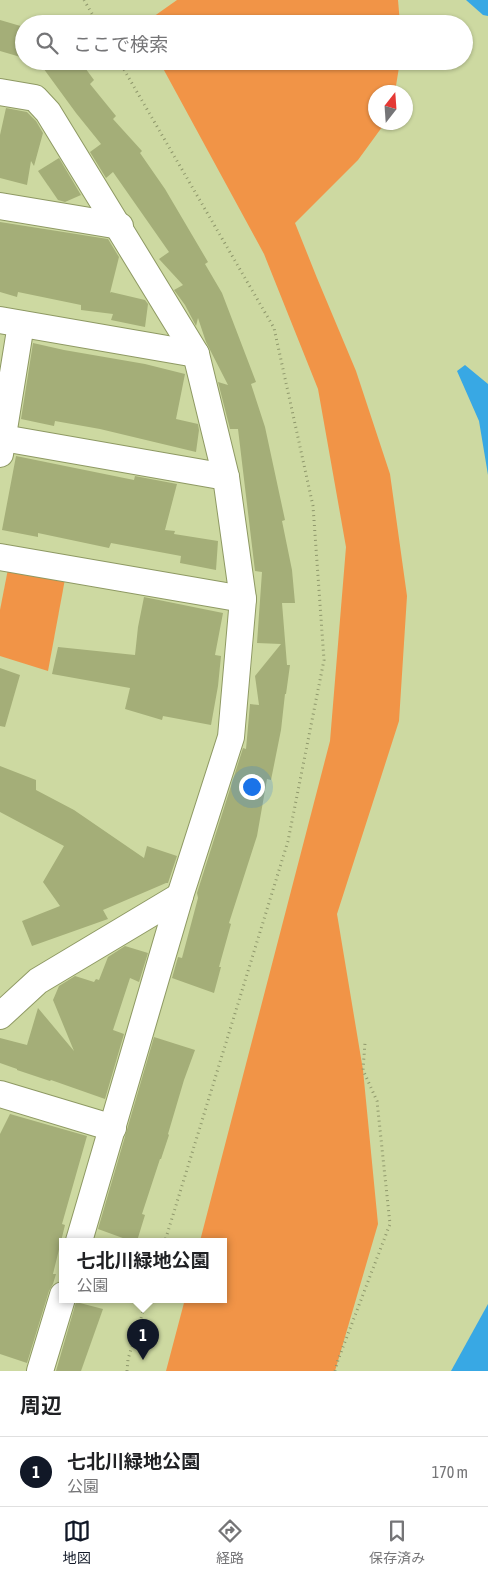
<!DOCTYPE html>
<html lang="ja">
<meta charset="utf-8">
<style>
:root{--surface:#fff;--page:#f6f6f6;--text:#202124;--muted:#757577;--line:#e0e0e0;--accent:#111827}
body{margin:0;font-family:"Asap Condensed","Noto Sans JP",sans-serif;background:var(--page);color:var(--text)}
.compass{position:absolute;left:368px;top:85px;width:45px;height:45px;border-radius:50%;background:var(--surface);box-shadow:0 1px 4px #0004;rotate:17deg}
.you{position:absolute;left:251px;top:786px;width:18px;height:18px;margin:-12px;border:4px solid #fff;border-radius:50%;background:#1a73e8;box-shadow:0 0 0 8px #1a73e833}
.badge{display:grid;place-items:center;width:32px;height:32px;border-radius:50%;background:var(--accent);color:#fff;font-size:16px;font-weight:700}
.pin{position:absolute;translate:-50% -41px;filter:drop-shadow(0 1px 2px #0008)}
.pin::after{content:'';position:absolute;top:26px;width:18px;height:15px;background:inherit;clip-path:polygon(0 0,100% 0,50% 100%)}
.popup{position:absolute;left:59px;top:1238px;width:168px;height:65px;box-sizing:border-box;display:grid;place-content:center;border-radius:0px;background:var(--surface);filter:drop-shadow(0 1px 4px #0005);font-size:16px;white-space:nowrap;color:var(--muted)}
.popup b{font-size:19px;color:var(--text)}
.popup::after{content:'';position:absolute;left:50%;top:100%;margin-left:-10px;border:10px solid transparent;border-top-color:var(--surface)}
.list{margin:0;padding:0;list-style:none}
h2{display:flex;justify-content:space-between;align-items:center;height:65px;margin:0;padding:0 20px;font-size:21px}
h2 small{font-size:16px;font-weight:400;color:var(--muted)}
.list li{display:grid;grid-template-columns:32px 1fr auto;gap:15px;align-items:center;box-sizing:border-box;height:70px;padding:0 20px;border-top:1px solid var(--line)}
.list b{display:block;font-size:19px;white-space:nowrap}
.list p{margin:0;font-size:16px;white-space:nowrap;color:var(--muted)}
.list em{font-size:16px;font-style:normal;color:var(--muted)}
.icon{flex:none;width:28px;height:28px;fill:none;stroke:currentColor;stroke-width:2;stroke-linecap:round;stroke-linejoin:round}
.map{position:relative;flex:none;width:488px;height:1371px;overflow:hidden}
.search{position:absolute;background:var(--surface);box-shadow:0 1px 4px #0004;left:15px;right:15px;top:15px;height:55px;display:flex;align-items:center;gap:12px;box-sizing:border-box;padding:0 18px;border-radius:28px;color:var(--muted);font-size:19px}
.sheet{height:135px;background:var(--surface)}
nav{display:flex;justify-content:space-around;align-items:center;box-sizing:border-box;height:70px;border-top:1px solid var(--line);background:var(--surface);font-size:14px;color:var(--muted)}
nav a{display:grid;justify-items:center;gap:2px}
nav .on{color:var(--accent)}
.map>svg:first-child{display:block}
</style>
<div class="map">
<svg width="488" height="1371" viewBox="0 0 488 1371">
<rect width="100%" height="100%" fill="#cdd9a1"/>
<!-- green -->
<g fill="#f19447">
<path d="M177,0h221l2,24h-257z"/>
<path d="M159,61h241l-5,31h-19v30l9,1 -27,37 -63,63 22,55 39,93 34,103 17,122 -8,125 -62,193 26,156 15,154 -43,147h-169l19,-72h38v-58h-23l130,-500 16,-194 -28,-158 -54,-135z"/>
<path d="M8,569l57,10 -17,92 -48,-15v-46z"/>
</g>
<!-- water -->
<g fill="#38a8e4">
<path d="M466,0h22v16l-5,-1z"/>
<path d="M465,365l23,19v91l-9,-54 -22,-50z"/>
<path d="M488,1304v67h-37z"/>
</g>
<!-- building -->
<g fill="#a4ae78">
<path d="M0,20l24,7v31l-24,-7z"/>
<path d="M38,61h42l14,19 -4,4 26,32 -3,3 29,32 -2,2 25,36 43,73 -3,2 17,29 34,89 -5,2 14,43 20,93 -3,1 10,49 3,33h-13l5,62h3l-4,29h-1l-4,36 -10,50 -4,-1 -10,57 -28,87 2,1 -12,43h2l-7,26 -42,-15 6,-21 4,1 16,-60 -1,-5 46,-145 3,1 4,-45 9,1 -4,-29 26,-32 -24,-1 5,-71 -7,-1 -17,-142h-8l-12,-47 10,3 -22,-43 -8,-24 -2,8 -11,-21 -11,-15 9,-5 -24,-26 10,-7 -56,-80 -7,6 -16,-26 11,-8 -25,-31z"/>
<path d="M6,108l21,4 9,9 7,12 -9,33 -3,-5 -4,24 -27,-7v-43z"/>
<path d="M59,158l22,37 -16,7 -7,-2 -20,-29z"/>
<path d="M0,222l108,17 11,18 -9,36 1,-1 34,8 3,4 -3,23 -34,-7 2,-6 -32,-4v-5l-63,-13 -1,5 -17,-5z"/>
<path d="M33,343l31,7 81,14 40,10 -9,45 22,5 1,6 -3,22 -96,-23 -45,-8 -1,5 -33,-7z"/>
<path d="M16,456l118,24 1,-4 42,8 -12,46 10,1 -1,3 44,7 -2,29 -36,-7 1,-7 -70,-13 -2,5 -71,-15v4l-36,-7z"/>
<path d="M144,597l79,16 -8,42 6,1 -3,30 -7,39 -48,-9 -1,4 -37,-11 5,-21 -78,-14 6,-27 77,8 3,-28z"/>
<path d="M0,668l20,7 -15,52 -5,-1z"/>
<path d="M0,766l36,14v10l38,20 70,48 3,-12 30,10 -9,27h-2l-63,27 5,9 -76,27 -10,-25 38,-15 -17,-24 21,-36 -64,-34z"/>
<path d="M125,946l23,7 -9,29 -9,-4 -17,52 11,4 -19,65 -54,-19 -1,1 -33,-11v-1l-17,-6v-25l27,7 11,-37 36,43 -21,-51 6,-14 16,-10 19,6 2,-3 3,1 9,-23z"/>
<path d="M154,1037l41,13 -11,30 -16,54 1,1 -8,24h-1l-18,55 3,1 -8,26h-6l-33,-12z"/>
<path d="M10,1114l77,22 -25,88 3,1 -12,49h3l-3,10 -4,7 -22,72 -27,-9v-220z"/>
<path d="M76,1302l27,7 -22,62h-25z"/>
</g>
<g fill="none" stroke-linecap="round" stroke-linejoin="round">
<!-- minor casing -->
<g stroke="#8e9963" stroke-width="28">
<g id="minor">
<path d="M0,92l35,6 13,14 148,242 30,123 17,122 -12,138 -51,159 -101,345"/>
<path d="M0,206l120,20"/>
<path d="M0,320l196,34"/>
<path d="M3,438l223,39"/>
<path d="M0,454l21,-130"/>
<path d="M0,557l243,42"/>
<path d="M0,1016l38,-35 142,-85"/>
<path d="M0,1094l113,34"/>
<path d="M40,1371l23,-76"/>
</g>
</g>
<!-- path -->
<g stroke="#8f986c" stroke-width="3" stroke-dasharray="1 4" stroke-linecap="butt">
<path d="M84,0l14,24"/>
<path d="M119,61l155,267 39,178 11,154 -36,181 -123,400"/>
<path d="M127,1371l1,-12 19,-60"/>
<path d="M335,1371l3,-11 52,-136 -13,-123 -14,-31 2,-27"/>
</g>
<!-- minor -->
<use href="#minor" stroke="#fff" stroke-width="26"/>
</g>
</svg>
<svg class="compass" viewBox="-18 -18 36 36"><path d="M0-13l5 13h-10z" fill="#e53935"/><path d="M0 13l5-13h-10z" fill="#757577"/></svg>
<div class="you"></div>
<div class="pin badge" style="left:143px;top:1360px">1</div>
<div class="popup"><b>七北川緑地公園</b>公園</div>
<div class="search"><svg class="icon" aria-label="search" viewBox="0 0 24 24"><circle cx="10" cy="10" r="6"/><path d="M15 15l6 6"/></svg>ここで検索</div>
</div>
<section class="sheet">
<h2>周辺<small></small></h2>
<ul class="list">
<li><span class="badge">1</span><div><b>七北川緑地公園</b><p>公園</p></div><em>170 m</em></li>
</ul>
</section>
<nav>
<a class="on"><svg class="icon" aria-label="map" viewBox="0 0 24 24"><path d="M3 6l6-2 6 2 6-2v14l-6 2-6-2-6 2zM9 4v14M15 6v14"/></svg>地図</a>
<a><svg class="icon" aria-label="directions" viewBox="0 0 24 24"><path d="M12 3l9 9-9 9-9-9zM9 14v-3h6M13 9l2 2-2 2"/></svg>経路</a>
<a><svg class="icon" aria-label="saved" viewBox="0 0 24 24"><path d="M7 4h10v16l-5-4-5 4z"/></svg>保存済み</a>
</nav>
